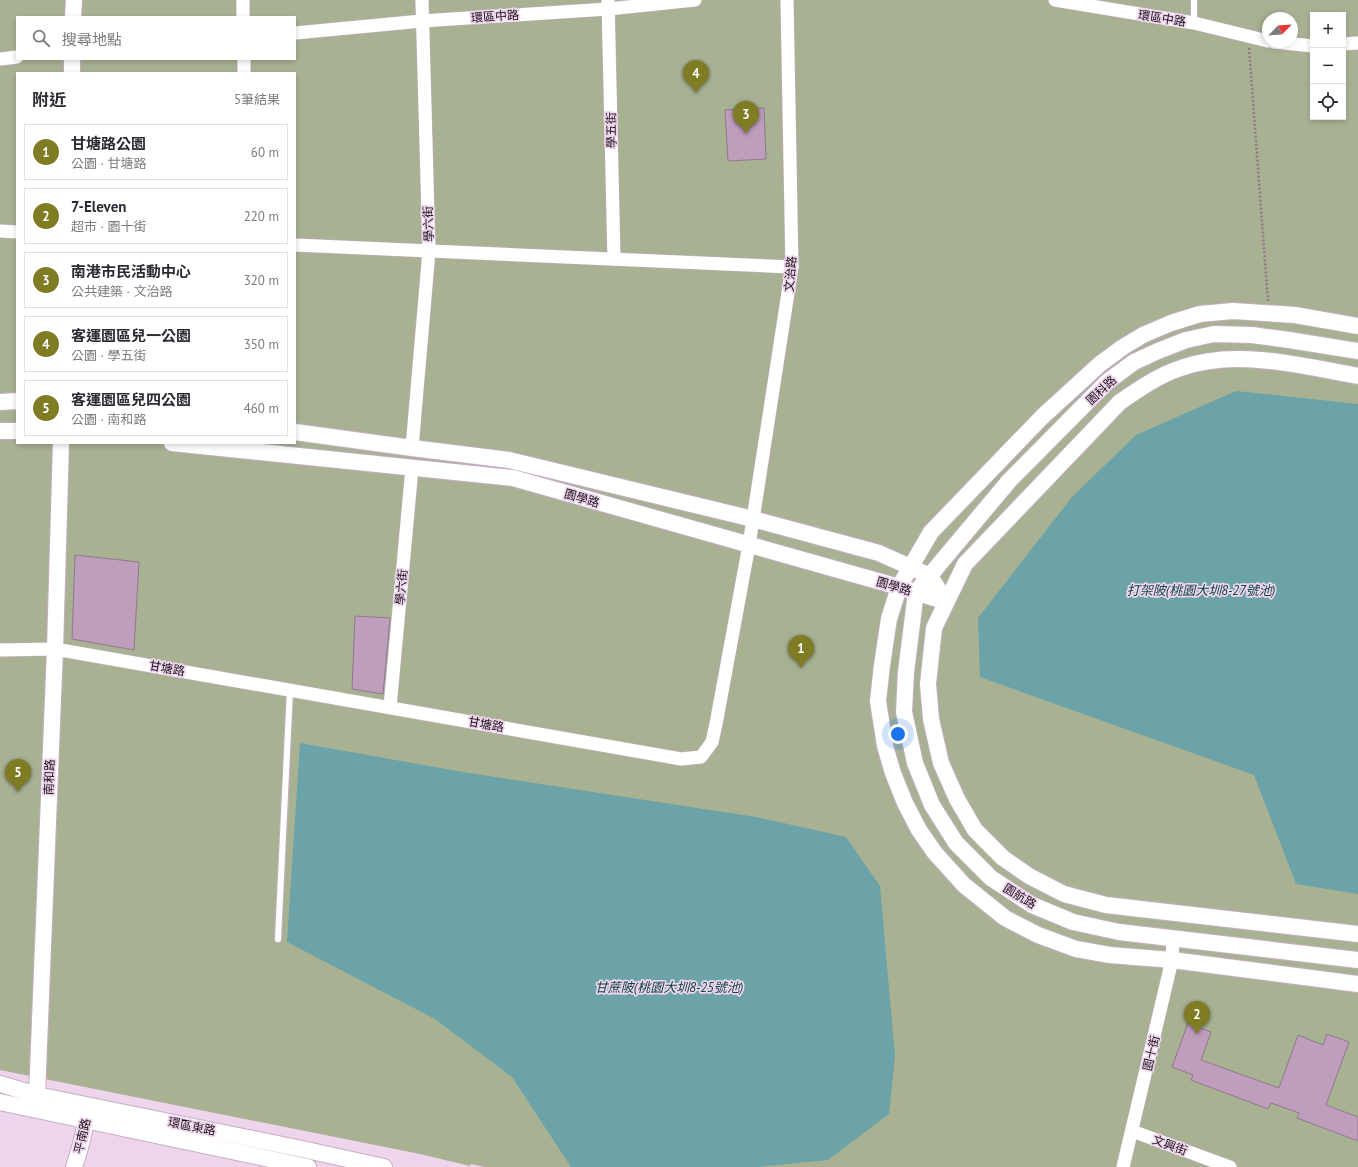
<!DOCTYPE html>
<html lang="zh-TW">
<meta charset="utf-8">
<style>
:root{--surface:#fff;--page:#f7f7f7;--text:#2b2b33;--muted:#7c7c81;--line:#e1e1e2;--accent:#7f7c23}
body{margin:0;font-family:"PT Sans","Noto Sans TC",sans-serif;background:var(--page);color:var(--text)}
.controls{position:absolute;right:12px;top:12px;display:grid;overflow:hidden;border-radius:0px;box-shadow:0 2px 6px #0003}
.controls button{width:36px;height:36px;display:grid;place-items:center;padding:0;border:0;border-bottom:1px solid var(--line);background:var(--surface);color:var(--text);font:20px sans-serif}
.compass{position:absolute;left:1262px;top:12px;width:36px;height:36px;border-radius:50%;background:var(--surface);box-shadow:0 2px 6px #0003;rotate:65deg}
.you{position:absolute;left:898px;top:734px;width:14px;height:14px;margin:-10px;border:3px solid #fff;border-radius:50%;background:#1a73e8;box-shadow:0 0 0 6px #1a73e833}
.badge{display:grid;place-items:center;width:26px;height:26px;border-radius:50%;background:var(--accent);color:#fff;font-size:13px;font-weight:700}
.pin{position:absolute;translate:-50% -33px;filter:drop-shadow(0 1px 2px #0008)}
.pin::after{content:'';position:absolute;top:21px;width:14px;height:12px;background:inherit;clip-path:polygon(0 0,100% 0,50% 100%)}
.list{margin:0;padding:0;list-style:none}
h2{display:flex;justify-content:space-between;align-items:center;height:52px;margin:0;padding:0 16px;font-size:17px}
h2 small{font-size:13px;font-weight:400;color:var(--muted)}
.list li{display:grid;grid-template-columns:26px 1fr auto;gap:12px;align-items:center;box-sizing:border-box;height:56px;margin:0 8px 8px;padding:0 8px;border:1px solid var(--line);border-radius:0px}
.list b{display:block;font-size:15px;white-space:nowrap}
.list p{margin:0;font-size:13px;white-space:nowrap;color:var(--muted)}
.list em{font-size:13px;font-style:normal;color:var(--muted)}
.icon{flex:none;width:22px;height:22px;fill:none;stroke:currentColor;stroke-width:2;stroke-linecap:round;stroke-linejoin:round}
.map{position:relative;flex:none;width:1358px;height:1167px;overflow:hidden}
.search{position:absolute;background:var(--surface);box-shadow:0 2px 6px #0003;left:16px;top:16px;width:280px;height:44px;display:flex;align-items:center;gap:10px;box-sizing:border-box;padding:0 14px;border-radius:0px;color:var(--muted);font-size:15px}
.panel{position:absolute;background:var(--surface);box-shadow:0 2px 6px #0003;left:16px;top:72px;width:280px;height:372px;border-radius:0px}
.map>svg:first-child{display:block}
</style>
<div class="map">
<svg width="1358" height="1167" viewBox="0 0 1358 1167">
<rect width="100%" height="100%" fill="#eed5ec"/>
<!-- green -->
<path fill="#a8b293" fill-rule="evenodd" d="M0,0h1358v1167h-873l-14,-3 -1,2 -50,-12 -420,-84zM1313,15h30v102h-30zM17,17h278v42h-278zM1268,18h24v24h-24zM17,73h278v370h-278z"/>
<!-- water -->
<g fill="#6ba3a8">
<path d="M1236,391l122,13v490l-62,-10 -42,-109 -274,-98 -2,-59 94,-121 64,-62z"/>
<path d="M300,743l163,29 293,45 90,20 34,49 15,170 -6,58 -61,46 -70,7h-187l-59,-90 -77,-58 -148,-77z"/>
</g>
<!-- building -->
<g fill="#bf9dbd" stroke="#8f798d">
<path d="M764,108l2,51 -38,2 -3,-51z"/>
<path d="M75,555l64,7 -5,88 -62,-11z"/>
<path d="M355,616l35,2 -7,76 -31,-5z"/>
<path d="M1188,1023l23,9 -10,28 78,28 19,-53 25,10 4,-11 22,8 -23,63 32,12v24l-61,-23 2,-5 -28,-10 -3,6 -77,-29 2,-5 -21,-8z"/>
</g>
<g fill="none" stroke-linecap="round" stroke-linejoin="round">
<!-- service casing -->
<g stroke="#c5adc4" stroke-width="8">
<g id="service">
<path d="M1194,0v23"/>
<path d="M278,939l12,-249"/>
</g>
</g>
<!-- minor casing -->
<g stroke="#c5adc4" stroke-width="14">
<g id="minor">
<path d="M243,0v17"/>
<path d="M608,0l6,259"/>
<path d="M1055,0l139,23 74,18"/>
<path d="M295,33l127,-12 186,-12 87,-9"/>
<path d="M1274,42l39,4"/>
<path d="M1343,44l15,-1"/>
<path d="M0,59l17,-2"/>
<path d="M244,59v14"/>
<path d="M0,231l17,1"/>
<path d="M295,245l497,22"/>
<path d="M412,448l17,-197 -7,-251"/>
<path d="M0,650l55,-1 626,110 20,-2 11,-15 4,-18 33,-179 43,-278 -5,-267"/>
<path d="M390,707l22,-239"/>
<path d="M1132,1131l98,36"/>
<path d="M1123,1167l49,-207 1,-21"/>
</g>
</g>
<!-- tertiary casing -->
<g stroke="#c5adc4" stroke-width="18">
<g id="tertiary">
<path d="M73,17l1,-17"/>
<path d="M72,73v-14"/>
<path d="M1358,326l-63,-11 -62,-4 -33,3 -29,9 -28,12 -20,12 -23,17 -58,53 -111,115 -32,55 -10,32 -7,46 -4,36 7,45 8,27 12,30 14,27 16,23 29,32 41,33 33,17 38,14 34,6 62,5 186,24"/>
<path d="M1358,351l-69,-11 -37,-5 -38,-1 -28,6 -28,11 -24,11 -27,20 -98,99 -93,111 -10,80 -2,40 11,51 17,42 24,38 35,35 41,27 41,17 46,10 239,28"/>
<path d="M1358,376c-55,-10 -123,-28 -177,-8 -22,7 -42,21 -61,34l-155,162 -31,64 -6,56 3,35 10,44 16,36 18,31 28,28 26,18 35,18 42,11 252,29"/>
<path d="M0,402l17,-1"/>
<path d="M0,431h17"/>
<path d="M295,432l117,16 97,12 244,59 126,34 51,23 16,26"/>
<path d="M172,443l341,35 386,109 47,15"/>
<path d="M0,1084l37,11 265,54 82,18"/>
<path d="M0,1102l308,65"/>
<path d="M38,1110l-1,-15 18,-446 6,-206"/>
<path d="M74,1167c6,-18 12,-37 13,-57"/>
</g>
</g>
<!-- path -->
<path stroke="#8d7b8c" stroke-width="2.5" stroke-dasharray="2 2" stroke-linecap="butt" d="M1249,48l19,253"/>
<!-- service -->
<use href="#service" stroke="#fff" stroke-width="6"/>
<!-- minor -->
<use href="#minor" stroke="#fff" stroke-width="13"/>
<!-- tertiary -->
<use href="#tertiary" stroke="#fff" stroke-width="16"/>
</g>
<g text-anchor="middle" dominant-baseline="central" stroke-width="3.5" stroke-linejoin="round" paint-order="stroke">
<!-- street labels -->
<g font-size="12" fill="#1a121a" stroke="#eed5ec">
<text transform="translate(495 16) rotate(-4)">環區中路</text>
<text transform="translate(1162 18) rotate(9)">環區中路</text>
<text transform="translate(611 130) rotate(-91)">學五街</text>
<text transform="translate(428 224) rotate(-92)">學六街</text>
<text transform="translate(790 274) rotate(-85)">文治路</text>
<text transform="translate(1101 390) rotate(-43)">園科路</text>
<text transform="translate(582 498) rotate(16)">園學路</text>
<text transform="translate(894 586) rotate(16)">園學路</text>
<text transform="translate(401 587) rotate(-85)">學六街</text>
<text transform="translate(167 668) rotate(10)">甘塘路</text>
<text transform="translate(486 724) rotate(10)">甘塘路</text>
<text transform="translate(49 777) rotate(-88)">南和路</text>
<text transform="translate(1020 896) rotate(31)">園航路</text>
<text transform="translate(1151 1053) rotate(-77)">園十街</text>
<text transform="translate(192 1126) rotate(11)">環區東路</text>
<text transform="translate(82 1136) rotate(-77)">平南路</text>
<text transform="translate(1170 1145) rotate(20)">文興街</text>
</g>
<!-- water labels -->
<g font-size="13" font-style="italic" fill="#0e4347" stroke="#eed5ec">
<text x="1201" y="590">打架陂(桃園大圳8-27號池)</text>
<text x="669" y="987">甘蔗陂(桃園大圳8-25號池)</text>
</g>
</g>
</svg>
<div class="controls">
<button>+</button>
<button>−</button>
<button><svg class="icon" aria-label="locate" viewBox="0 0 24 24"><circle cx="12" cy="12" r="6"/><path d="M12 2v4M12 18v4M2 12h4M18 12h4"/></svg></button>
</div>
<svg class="compass" viewBox="-18 -18 36 36"><path d="M0-13l5 13h-10z" fill="#e53935"/><path d="M0 13l5-13h-10z" fill="#7c7c81"/></svg>
<div class="you"></div>
<div class="pin badge" style="left:801px;top:668px">1</div>
<div class="pin badge" style="left:1197px;top:1034px">2</div>
<div class="pin badge" style="left:746px;top:134px">3</div>
<div class="pin badge" style="left:696px;top:93px">4</div>
<div class="pin badge" style="left:18px;top:792px">5</div>
<div class="search"><svg class="icon" aria-label="search" viewBox="0 0 24 24"><circle cx="10" cy="10" r="6"/><path d="M15 15l6 6"/></svg>搜尋地點</div>
<section class="panel">
<h2>附近<small>5筆結果</small></h2>
<ul class="list">
<li><span class="badge">1</span><div><b>甘塘路公園</b><p>公園 · 甘塘路</p></div><em>60 m</em></li>
<li><span class="badge">2</span><div><b>7-Eleven</b><p>超市 · 園十街</p></div><em>220 m</em></li>
<li><span class="badge">3</span><div><b>南港市民活動中心</b><p>公共建築 · 文治路</p></div><em>320 m</em></li>
<li><span class="badge">4</span><div><b>客運園區兒一公園</b><p>公園 · 學五街</p></div><em>350 m</em></li>
<li><span class="badge">5</span><div><b>客運園區兒四公園</b><p>公園 · 南和路</p></div><em>460 m</em></li>
</ul>
</section>
</div>
